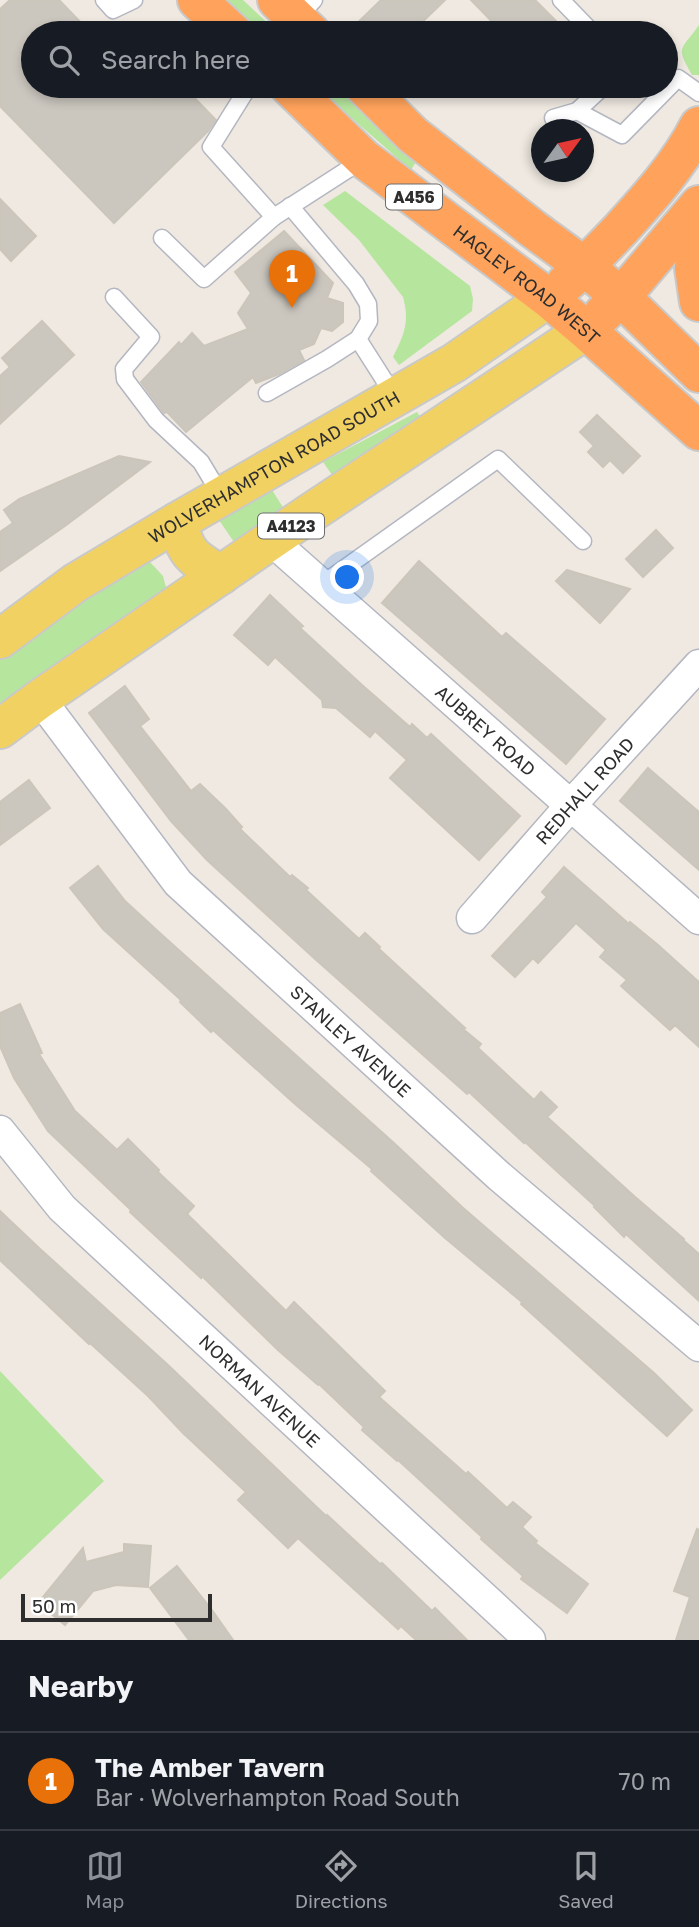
<!DOCTYPE html>
<meta charset="utf-8">
<style>
:root{--surface:#171b24;--page:#242831;--text:#f1f3f6;--muted:#9ea1a6;--line:#363941;--accent:#8c9099}
body{margin:0;font-family:"Golos Text",sans-serif;background:var(--page);color:var(--text)}
.compass{position:absolute;left:531px;top:119px;width:63px;height:63px;border-radius:50%;background:var(--surface);box-shadow:0 4px 10px #0003;rotate:57deg}
.scale{position:absolute;left:21px;bottom:18px;width:191px;box-sizing:border-box;padding-left:7px;border:4px solid #2e2e2e;border-top:0;font-size:19px;line-height:24px;white-space:nowrap;color:#2e2e2e;-webkit-text-stroke:5px #fff;paint-order:stroke}
.you{position:absolute;left:348px;top:578px;width:24px;height:24px;margin:-18px;border:5px solid #fff;border-radius:50%;background:#1a73e8;box-shadow:0 0 0 10px #1a73e833}
.badge{display:grid;place-items:center;width:46px;height:46px;border-radius:50%;background:var(--accent);color:#fff;font-size:23px;font-weight:700}
.pin{position:absolute;translate:-50% -58px;filter:drop-shadow(0 2px 4px #0008)}
.pin::after{content:'';position:absolute;top:37px;width:24px;height:21px;background:inherit;clip-path:polygon(0 0,100% 0,50% 100%)}
.list{margin:0;padding:0;list-style:none}
h2{display:flex;justify-content:space-between;align-items:center;height:91px;margin:0;padding:0 28px;font-size:30px}
h2 small{font-size:23px;font-weight:400;color:var(--muted)}
.list li{display:grid;grid-template-columns:46px 1fr auto;gap:21px;align-items:center;box-sizing:border-box;height:98px;padding:0 28px;border-top:2px solid var(--line)}
.list b{display:block;font-size:26px;white-space:nowrap}
.list p{margin:0;font-size:23px;white-space:nowrap;color:var(--muted)}
.list em{font-size:23px;font-style:normal;color:var(--muted)}
.icon{flex:none;width:38px;height:38px;fill:none;stroke:currentColor;stroke-width:2;stroke-linecap:round;stroke-linejoin:round}
.map{position:relative;flex:none;width:699px;height:1640px;overflow:hidden}
.search{position:absolute;background:var(--surface);box-shadow:0 4px 10px #0003;left:21px;right:21px;top:21px;height:77px;display:flex;align-items:center;gap:18px;box-sizing:border-box;padding:0 24px;border-radius:38px;color:var(--muted);font-size:26px}
.sheet{height:189px;background:var(--surface)}
nav{display:flex;justify-content:space-around;align-items:center;box-sizing:border-box;height:98px;border-top:2px solid var(--line);background:var(--surface);font-size:19px;color:var(--muted)}
nav a{display:grid;justify-items:center;gap:4px}
nav .on{color:var(--accent)}
.map>svg:first-child{display:block}
</style>
<div class="map">
<svg width="699" height="1640" viewBox="0 0 699 1640">
<rect width="100%" height="100%" fill="#efe9e1"/>
<!-- green -->
<g fill="#b6e59e">
<path d="M217,0h26l35,33h-23z"/>
<path d="M699,25v50h-7c-17,-30 -11,-24 7,-50z"/>
<path d="M315,86h19l83,74 -6,10z"/>
<path d="M345,191l125,95 3,13 -1,12 -73,54 -6,-8c11,-22 17,-35 10,-60l-44,-57 -36,-35z"/>
<path d="M417,412l6,10 -86,60 -14,-20z"/>
<path d="M272,490l14,22 -50,33 -17,-25z"/>
<path d="M148,560l15,16 5,19 -168,116v-53l37,-26z"/>
<path d="M0,1371l104,110 -104,99z"/>
</g>
<!-- building -->
<g fill="#cbc7bf" stroke="#cbc5ba" stroke-width="2">
<path d="M10,0h49l32,33h-58v53h109l14,14 14,-14h13l33,34 -8,11 -94,92 -114,-117v-97z"/>
<path d="M381,0h64l-34,33h-64z"/>
<path d="M471,0h64l33,33h-65z"/>
<path d="M0,199l36,37 -25,25 -11,-12z"/>
<path d="M284,231l49,52 -6,15 16,5v19l-11,9 -11,-3 -7,16 -15,6 5,10 -25,14 -23,9 -3,-6 -67,55 -19,-20 -3,1 -23,-31 38,-40 2,3 11,-12 12,13 44,-17 -10,-16 13,-20 -16,-21z"/>
<path d="M42,321l32,34 -74,69v-48l10,-9 -8,-9z"/>
<path d="M597,415l43,41 -17,17 -13,-13 -7,7 -15,-15 6,-6 -14,-14z"/>
<path d="M119,456l31,6 -85,64 -65,45v-39l13,-9 -9,-13 15,-11z"/>
<path d="M656,530l17,18 -30,29 -17,-18z"/>
<path d="M419,561l83,76 4,-4 99,86 -39,45 -184,-161z"/>
<path d="M567,570l63,19 -30,34 -44,-42z"/>
<path d="M270,595l33,31 -3,2 62,57 48,42 2,-3 15,14 4,-4 89,82 -41,44 -89,-82 17,-18 -32,-29 -5,6 -34,-29 -13,-1 -1,-7 -47,-43 -7,8 -34,-30z"/>
<path d="M125,686l24,33 -9,7 51,65 9,-7 26,25 16,18 -2,2 50,48 2,-2 16,13 -2,2 53,49 6,-6 15,14 -1,2 86,79 -2,1 18,15 -3,4 56,52 7,-8 16,15 -10,10 87,79 50,43 -1,1 16,14v47l-73,-67 -2,3 -30,-30 1,-1 -70,-64 -1,1 -55,-51 -2,2 -153,-136 -107,-98 -36,-39 -82,-108z"/>
<path d="M648,768l51,44v58l-79,-69z"/>
<path d="M29,780l21,28 -50,37v-43z"/>
<path d="M98,866l27,35 37,34 233,209 67,63 192,166 38,37 -25,26 -146,-132 1,-2 -77,-64 -74,-67 1,-2 -77,-65 -82,-74 -2,2 -31,-30 1,-2 -78,-71 -33,-41z"/>
<path d="M564,867l65,57 1,-2 28,23 41,37v65l-24,-22 -5,5 -49,-44 6,-6 -27,-23 6,-7 -30,-27 -38,40 -5,-5 -18,19 -23,-21 55,-59 -5,-5z"/>
<path d="M20,1004l22,49 -3,1 36,57 42,39 11,-11 31,31 -1,2 36,34 -7,8 99,97 8,-9 91,89 -6,6 87,77 2,-2 39,36 6,-6 18,15 -9,10 15,14 -2,2 53,41 -21,29 -46,-34 2,-3 -42,-37 1,-2 -84,-77 -1,1 -35,-31 2,-3 -45,-43 -1,1 -40,-35 -76,-74 -1,2 -71,-66 1,-2 -83,-79 -34,-53 -14,-32v-33z"/>
<path d="M0,1211l39,37 129,117 158,151 1,-1 53,49 2,-1 50,48 3,-3 32,32h-51l-15,-14 -3,3 -100,-91 -10,10 -50,-48 8,-8 -63,-59 -35,-37 -58,-53 -1,1 -89,-84z"/>
<path d="M697,1529l2,1v110h-23l14,-43 -16,-6z"/>
<path d="M124,1544l27,2 -3,41 -32,-2 -23,6 -28,34 -27,-22 45,-55 3,14 38,-10z"/>
<path d="M177,1566l35,44 21,30h-44l-39,-52z"/>
</g>
<g fill="none" stroke-linecap="round" stroke-linejoin="round">
<!-- lane casing -->
<g stroke="#b4b7c1" stroke-width="19">
<g id="lane">
<path d="M104,0l9,10 21,-10"/>
<path d="M561,0l32,33"/>
<path d="M296,19l18,-19"/>
<path d="M249,86l-38,61 63,70 90,-58"/>
<path d="M577,111l45,24 56,-57 21,15"/>
<path d="M553,118l24,-7 27,-25"/>
<path d="M162,238l42,41 70,-62"/>
<path d="M114,297l37,40 -27,32 1,10 31,41 45,42 21,35"/>
<path d="M358,339l37,58"/>
<path d="M267,393l60,-34 31,-20 11,-18 -1,-17 -12,-20 -66,-78"/>
<path d="M321,585l177,-126 85,82"/>
</g>
</g>
<!-- street casing -->
<g stroke="#b4b7c1" stroke-width="33">
<g id="street">
<path id="s1" d="M271,540l428,379"/>
<path id="s2" d="M40,699l138,184 321,293 200,170"/>
<path id="s3" d="M472,918l99,-113 128,-140"/>
<path id="s4" d="M0,1131l62,77 468,432"/>
</g>
</g>
<!-- primary casing -->
<g stroke="#c9c9c9" stroke-width="42">
<g id="primary">
<path d="M177,522c9,32 15,36 44,53"/>
<path id="s5" d="M0,639l75,-56 102,-61 277,-159 94,-65"/>
<path d="M0,729l40,-30 266,-183 280,-186"/>
</g>
</g>
<!-- highway casing -->
<g stroke="#c9c9c9" stroke-width="42">
<g id="highway">
<path d="M197,0l36,33"/>
<path d="M277,0l34,33"/>
<path id="s6" d="M289,86l75,73 184,139 38,32 113,101"/>
<path d="M364,86l49,49 120,94 52,38 36,30 78,76"/>
<path d="M699,212l-5,56 5,34"/>
<path d="M566,283c19,-16 36,-34 54,-53 29,-32 59,-65 79,-104"/>
<path d="M603,314l18,-17 78,-92"/>
</g>
</g>
<!-- lane -->
<use href="#lane" stroke="#fff" stroke-width="16"/>
<!-- street -->
<use href="#street" stroke="#fff" stroke-width="30"/>
<!-- primary -->
<use href="#primary" stroke="#f2d163" stroke-width="38"/>
<!-- highway -->
<use href="#highway" stroke="#ffa35c" stroke-width="38"/>
</g>
<g text-anchor="middle" dominant-baseline="central" stroke-width="5" stroke-linejoin="round" paint-order="stroke">
<!-- shield labels -->
<g fill="#fff" stroke="#6d6d6d" stroke-width="2">
<rect x="386" y="184.5" width="56" height="25" rx="5"/>
<rect x="258" y="513.5" width="66" height="25" rx="5"/>
</g>
<g font-size="16" font-weight="bold" fill="#2e2e2e">
<text x="414" y="197">A456</text>
<text x="291" y="526">A4123</text>
</g>
<!-- street labels -->
<g font-size="18" fill="#2e2e2e" stroke="#fff">
<text stroke="none"><textPath href="#s6" startOffset="310">HAGLEY ROAD WEST</textPath></text>
<text stroke="none"><textPath href="#s5" startOffset="324">WOLVERHAMPTON ROAD SOUTH</textPath></text>
<text stroke="none"><textPath href="#s1" startOffset="287">AUBREY ROAD</textPath></text>
<text stroke="none"><textPath href="#s3" startOffset="170">REDHALL ROAD</textPath></text>
<text stroke="none"><textPath href="#s2" startOffset="464">STANLEY AVENUE</textPath></text>
<text stroke="none"><textPath href="#s4" startOffset="368">NORMAN AVENUE</textPath></text>
</g>
</g>
</svg>
<svg class="compass" viewBox="-18 -18 36 36"><path d="M0-13l5 13h-10z" fill="#e53935"/><path d="M0 13l5-13h-10z" fill="#9ea1a6"/></svg>
<div class="scale">50 m</div>
<div class="you"></div>
<div class="pin badge" style="left:292px;top:308px;background:#e8710a">1</div>
<div class="search"><svg class="icon" aria-label="search" viewBox="0 0 24 24"><circle cx="10" cy="10" r="6"/><path d="M15 15l6 6"/></svg>Search here</div>
</div>
<section class="sheet">
<h2>Nearby<small></small></h2>
<ul class="list">
<li><span class="badge" style="background:#e8710a">1</span><div><b>The Amber Tavern</b><p>Bar · Wolverhampton Road South</p></div><em>70 m</em></li>
</ul>
</section>
<nav>
<a class="on"><svg class="icon" aria-label="map" viewBox="0 0 24 24"><path d="M3 6l6-2 6 2 6-2v14l-6 2-6-2-6 2zM9 4v14M15 6v14"/></svg>Map</a>
<a><svg class="icon" aria-label="directions" viewBox="0 0 24 24"><path d="M12 3l9 9-9 9-9-9zM9 14v-3h6M13 9l2 2-2 2"/></svg>Directions</a>
<a><svg class="icon" aria-label="saved" viewBox="0 0 24 24"><path d="M7 4h10v16l-5-4-5 4z"/></svg>Saved</a>
</nav>
